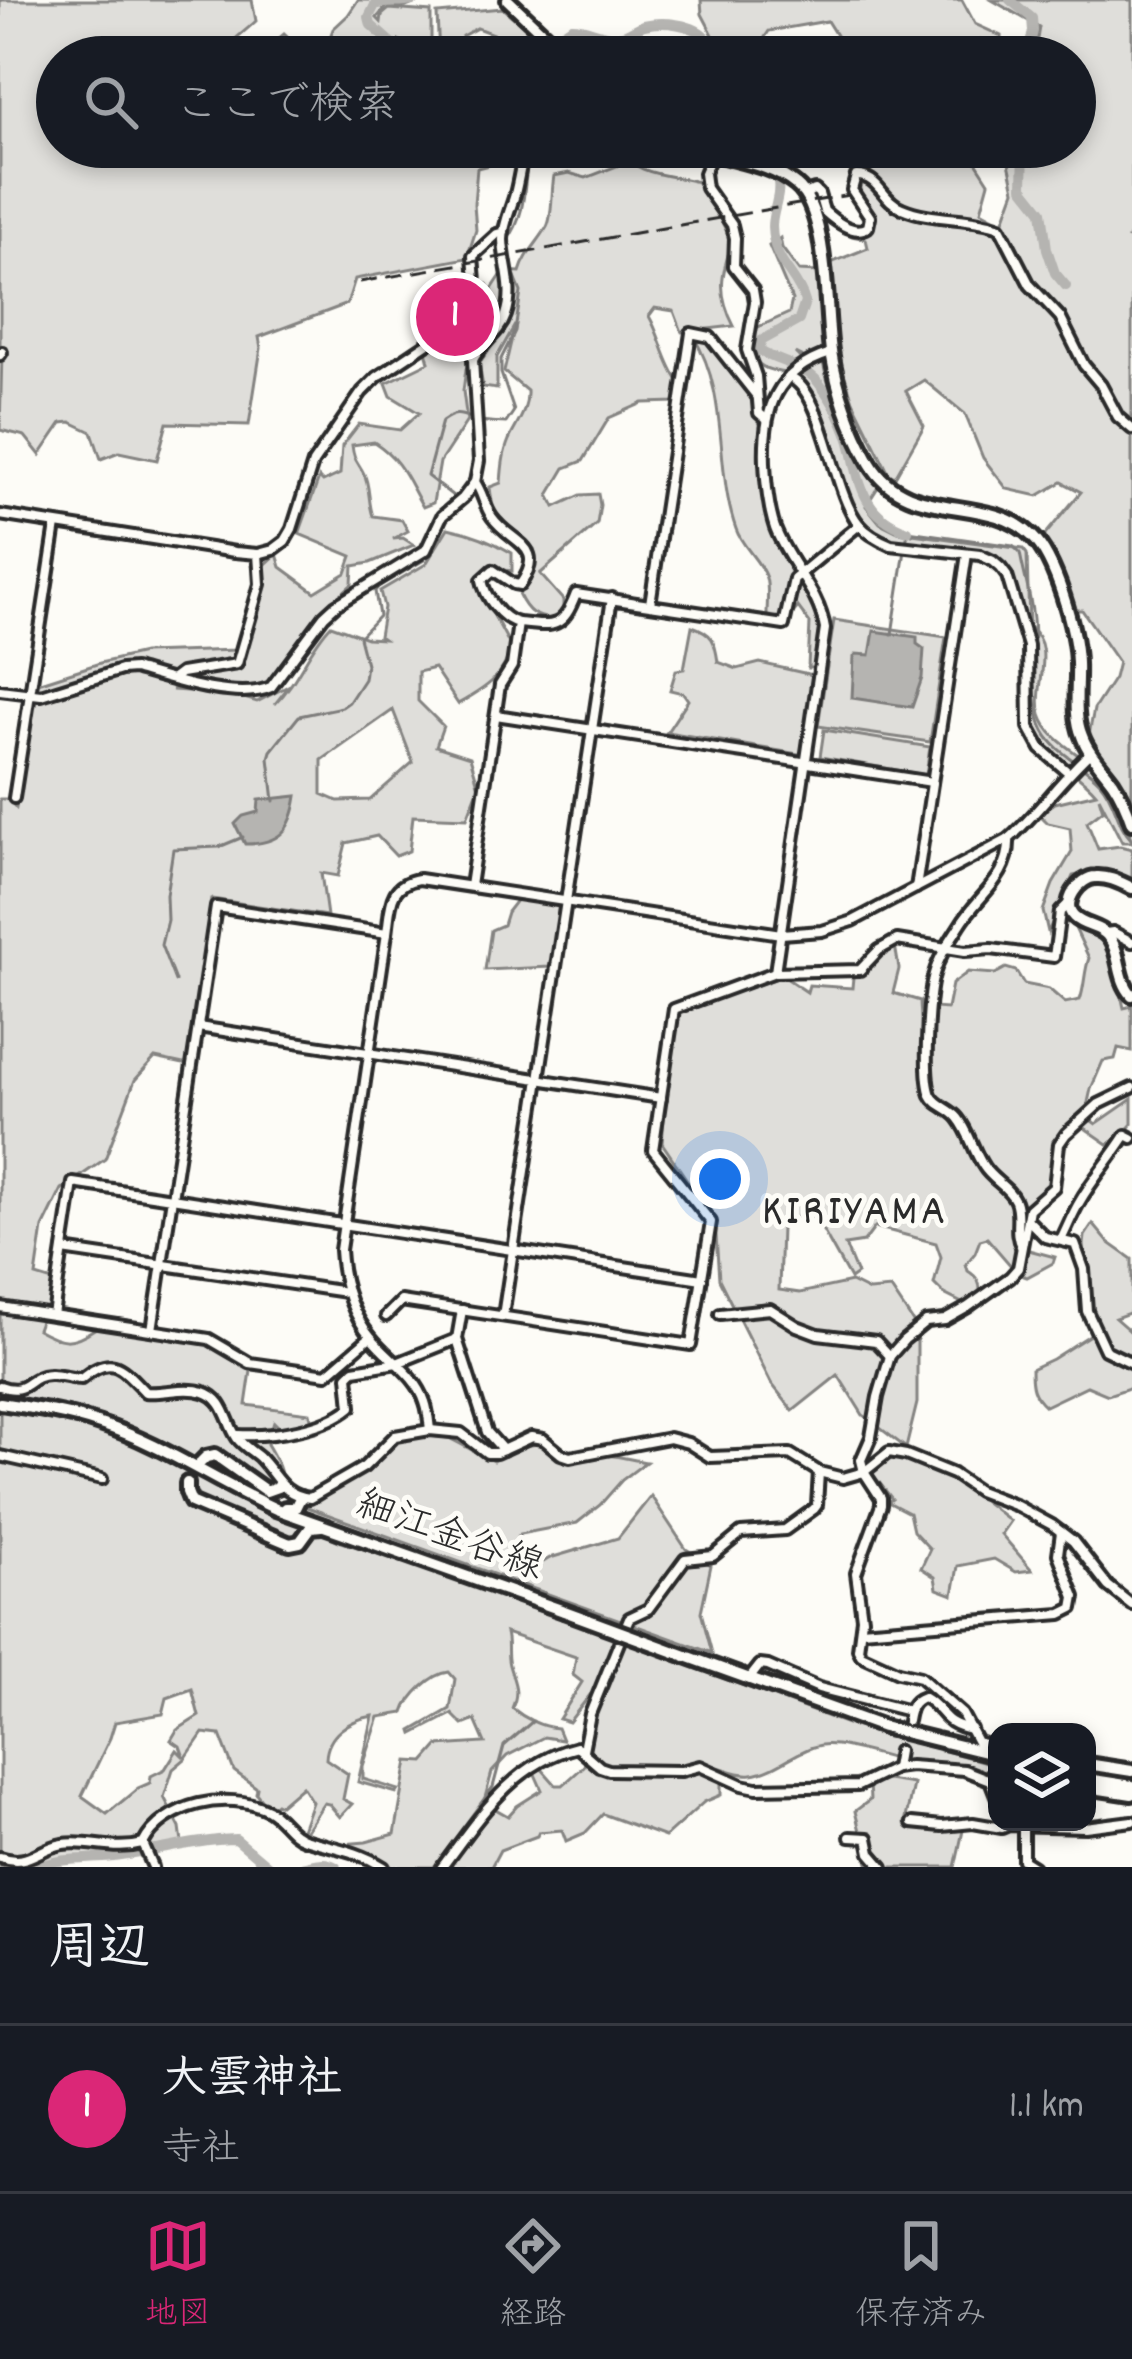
<!DOCTYPE html>
<html lang="ja">
<meta charset="utf-8">
<style>
:root{--surface:#171b24;--page:#242831;--text:#f1f3f6;--muted:#9ea1a6;--line:#363941;--accent:#db2777}
body{margin:0;font-family:Dekko,"Klee One",sans-serif;background:var(--page);color:var(--text)}
.controls{position:absolute;right:36px;bottom:36px;display:grid;overflow:hidden;border-radius:24px;box-shadow:0 6px 18px #0003}
.controls button{width:108px;height:108px;display:grid;place-items:center;padding:0;border:0;border-bottom:3px solid var(--line);background:var(--surface);color:var(--text);font:60px sans-serif}
.you{position:absolute;left:720px;top:1179px;width:42px;height:42px;margin:-30px;border:9px solid #fff;border-radius:50%;background:#1a73e8;box-shadow:0 0 0 18px #1a73e833}
.badge{display:grid;place-items:center;width:78px;height:78px;border-radius:50%;background:var(--accent);color:#fff;font-size:39px;font-weight:700}
.pin{position:absolute;translate:-50% -50%;border:6px solid #fff;box-shadow:0 3px 12px #0006}
.list{margin:0;padding:0;list-style:none}
h2{display:flex;justify-content:space-between;align-items:center;height:156px;margin:0;padding:0 48px;font-size:51px}
h2 small{font-size:39px;font-weight:400;color:var(--muted)}
.list li{display:grid;grid-template-columns:78px 1fr auto;gap:36px;align-items:center;box-sizing:border-box;height:168px;padding:0 48px;border-top:3px solid var(--line)}
.list b{display:block;font-size:45px;white-space:nowrap}
.list p{margin:0;font-size:39px;white-space:nowrap;color:var(--muted)}
.list em{font-size:39px;font-style:normal;color:var(--muted)}
.icon{flex:none;width:66px;height:66px;fill:none;stroke:currentColor;stroke-width:2;stroke-linecap:round;stroke-linejoin:round}
.map{position:relative;flex:none;width:1132px;height:1867px;overflow:hidden}
.search{position:absolute;background:var(--surface);box-shadow:0 6px 18px #0003;left:36px;right:36px;top:36px;height:132px;display:flex;align-items:center;gap:30px;box-sizing:border-box;padding:0 42px;border-radius:66px;color:var(--muted);font-size:45px}
.sheet{height:324px;background:var(--surface)}
nav{display:flex;justify-content:space-around;align-items:center;box-sizing:border-box;height:168px;border-top:3px solid var(--line);background:var(--surface);font-size:33px;color:var(--muted)}
nav a{display:grid;justify-items:center;gap:6px}
nav .on{color:var(--accent)}
.map>svg:first-child{display:block}
</style>
<div class="map">
<svg width="1132" height="1867" viewBox="0 0 1132 1867">
<rect width="100%" height="100%" fill="#fdfcf7"/>
<filter id="ink" filterUnits="userSpaceOnUse"><feTurbulence type="fractalNoise" baseFrequency=".00833" numOctaves="2"/><feDisplacementMap in="SourceGraphic" scale="24" xChannelSelector="R" yChannelSelector="G"/><feConvolveMatrix kernelMatrix="1 2 1 2 8 2 1 2 1" color-interpolation-filters="sRGB"/></filter>
<g filter="url(#ink)">
<!-- green -->
<g fill="#dfdeda" stroke="#858482" stroke-width="3" fill-rule="evenodd">
<path d="M0,0h252l4,21c-10,10 -32,25 -36,36h-163v90h439l3,7 -6,10 -16,4 -3,36 2,26 -9,28 -112,21 -8,25 -88,33 2,11 -12,77 -82,-2 -10,37 -38,-8 -18,7 -9,-27 -21,-10 -9,1 -22,32 -15,-19 -25,-6 2,-77h-2z"/>
<path d="M358,0h66l-18,7h-20l-9,11 4,4 1,-7 7,-6 42,3v42l-33,-14 17,17h-158l27,-23 13,12 7,-3 2,8 18,3 9,-25 15,-14z"/>
<path d="M701,0h261l13,24 26,12v9l-8,-4 -12,-1 -6,7 4,10h-148l13,-9 -17,-27 -58,10 -15,23h-31l-21,-40z"/>
<path d="M992,0h140v230l-4,8 4,3v565l-8,-17 -36,-49 6,-31 20,-31 4,-16 -36,-52h-8l-29,-61v-14l36,-43 -19,-10 -24,14 -31,-7 -24,-31 -18,-44 -41,-34 -18,11 18,35 -29,51 -6,-3 -36,-73 -18,-55 -7,-82 40,-16 -2,-9 -14,-3 -16,-11 6,-6 18,6 3,-5 -5,-53 -7,-20h122l-2,7 18,28 -8,29 22,12 12,-33 -6,-27 3,-16h63v-90h-51l3,-10 10,-8 2,-12z"/>
<path d="M502,8l33,27 -6,10h-23l-13,-11 -16,-6 -15,8 2,16 -25,3 -2,-41z"/>
<path d="M608,147h6c26,31 52,26 88,36l30,59c-11,34 -15,51 2,84l-52,6 -8,-21 -19,-3 -6,8c12,21 16,47 30,66l-3,20 -33,1 -34,15 -26,43 -18,7 -16,27 6,12 26,-12 17,-1 2,11 -3,19 -57,50 23,26v14l-5,7c-22,-5 -29,-5 -39,-26l12,-18 3,-28c-32,-23 -40,-21 -44,-62l11,-4c1,-14 2,-29 8,-43 8,-17 19,-29 18,-49l-23,-19 11,-47 -18,32v32l-14,-2 -4,-23 26,-36 -5,-17 -34,58 -3,22 4,30 -27,41 -7,41 -10,4c-16,-27 -21,-47 -49,-65l-22,3c2,17 6,16 12,29 6,11 4,29 9,42l29,4 6,11 -15,8 10,-1 11,7 -44,18 -17,3 -1,18 -35,32 -52,70 -93,4 59,4 26,8 33,-17 -15,19c24,-24 33,-55 56,-79l36,13 16,1 -4,-3 5,-29 -4,-16 46,-27 22,-36c24,5 43,12 64,25v18l-24,-3 -12,15 35,64c-7,31 -27,42 -53,57l-24,-36 -16,4v29l25,25 -7,20 34,11 9,30 -12,31 -54,-2 -4,35 -13,5 -19,-20 -31,7 -8,33 -17,-3 6,43 -116,-17 -23,166 -33,-7 -20,22 -30,79 -43,30 -19,39 -7,48 20,6 -5,30 -51,-4v-509h8l8,9 22,-125 62,-20 43,-10 94,-3 28,-85 12,-11 4,13 34,25 31,-19 6,-17 -53,-22 20,-56 4,4 17,-8 2,-28 17,-22 41,6 19,-17 -28,-17 -5,-13 43,-21 -5,-19 6,-19 13,-37 13,-9 31,6 6,11 -1,-6 12,-18 16,1c5,-18 18,-29 27,-45 6,-11 4,-36 7,-51l15,-3 17,5 31,-12zM393,710l20,52 -43,38 -32,1 -16,-7v-34z"/>
<path d="M780,238l2,10 17,23 18,1 8,77 -20,9 -10,-5 7,7 -16,13c-32,-4 -36,-13 -32,-44l35,-16 3,-13 -23,-54z"/>
<path d="M693,336l14,3 42,53 7,26 7,10v75l15,43 21,35 20,41 -3,46h-8l2,-45 -12,-16 -12,15 -19,-6c0,-12 2,-28 -1,-38 -6,-18 -24,-31 -30,-49 -22,-62 -6,-134 -43,-193z"/>
<path d="M823,362c7,38 34,92 57,122l-14,22 14,17 18,9 125,17 4,5 2,73c28,20 4,61 12,88 8,25 35,36 53,52 21,19 31,48 38,75h-10l-23,-45 4,13 -16,12 11,27 22,-3 12,3v35l-36,-13 -23,5 -25,56 -5,-21 10,-27 19,-32 -2,-24 -22,-5 -9,-9 16,-11 41,-10c-12,-15 -30,-24 -44,-37 -24,-23 -20,-48 -20,-79 0,-15 -1,-31 -2,-47l-2,3c-7,-22 -12,-57 -29,-73 -17,-16 -82,-15 -107,-18l-13,-5 -10,-10 -16,-21 -41,-107 -13,-24z"/>
<path d="M834,620l112,17 -16,105 -112,-16z"/>
<path d="M692,626c21,7 23,15 26,36l19,7 23,-6 57,13 -13,79 -137,-23 21,-32 -5,-7 -13,-3 6,-20 8,-1z"/>
<path d="M824,730l106,17 -4,28 -106,-18z"/>
<path d="M517,899l43,7 -9,61 -66,3 6,-40 12,-5 4,-13z"/>
<path d="M1073,924c44,10 42,46 51,84l8,-2v45l-14,-3 -3,11 -12,2 -12,28 -6,27 11,8 36,-25v25l-13,14 -11,6 -32,-22 -23,19c2,45 0,44 -30,77l3,5 -1,26 30,8 -2,6 -26,14 -9,-3 -31,-36 -7,2 -5,13 -9,11 2,7c10,6 13,13 12,24l-16,9 -20,-10 -10,-10 7,-27 -5,-14 -61,-16 -11,15 -19,3 12,29 -7,5 -33,-59 -14,-6 -22,13 -2,63 21,3 51,-11 18,9 22,-2 26,39v75l-11,45 -43,-33 -25,-40 -45,36 -22,-28 -52,-104 -4,-58 -53,-78 9,-108 7,-23 105,-36 24,16 2,-7 43,3 1,-11 28,-26 14,-6 4,24 -6,24 27,8 4,72 6,6 4,-71 13,1 5,-25 16,-12 27,2 11,-6 10,3 8,13 25,5 16,14 15,-3c5,-14 4,-28 9,-42z"/>
<path d="M1093,1224l15,18 24,17v53l-17,6 17,15v54l-24,8 -21,-9 -42,20c-13,-11 -14,-21 -14,-37l21,-10 41,-26 -9,-88 1,-9z"/>
<path d="M0,1311l41,7 -4,11c25,14 34,16 59,-1l67,7 57,10 31,26 -5,34 64,8 2,12 -30,5 -8,-8 -7,22c11,19 20,32 10,53 -61,-21 -114,-58 -174,-80 -32,-11 -69,-12 -103,-19z"/>
<path d="M0,1406l38,6 82,24 219,105 199,65 106,43 206,76 140,38 -4,10c-27,-6 -55,-7 -83,-12 -22,-4 -60,-19 -82,-16 -24,4 -44,26 -69,29 -17,2 -29,-8 -44,-9l13,14v16l-17,7 -39,35 -62,-23 -18,19 -19,8 -4,-11 -23,2 -2,4 -37,14 -9,17h-44l45,-60 16,9 9,-10 25,-16 -8,-18 7,-4 15,17h7l21,-19 14,-67 -8,-4 -21,27 -10,-3 23,-37 -9,-7 3,-18 -70,-24c3,10 0,22 3,32 5,18 11,25 3,43 12,10 29,19 45,20l5,12 -18,-3 -37,19 -15,16 -9,33 -43,62h-56l-43,-23 25,-2 29,-8 13,-73 16,1 14,-16 47,-3 -10,-23 -12,5 -11,-11 -39,20 -1,-3 38,-22 5,-30 -6,-7c-17,2 -40,24 -45,41l-25,4 -16,49v13l36,11 -2,3 -39,-11 15,-66c-24,4 -46,18 -47,43l22,15 -5,25 9,5 -12,13 -11,-13 -5,-1 -21,32h-3l12,-33 -10,-16 -22,19 -4,-2 -7,6 -13,-16 1,-5 -23,-17 -14,-36 -17,-2 -18,26 -12,10 -9,28 16,31 2,15 -137,21 -3,3h-42zM192,1689l7,27 -22,14 -6,10 9,6 4,11 -7,-7 -12,19 -14,7 -1,7 -12,5 -31,26 -25,-18 28,-58 5,-16 48,-8 4,-16z"/>
<path d="M420,1435l29,3 44,23 25,-15 22,-2c35,23 31,10 66,11 13,1 27,5 40,7l-24,18 -22,25 -23,18 -57,11 -3,5 13,31 20,-12 68,-20 33,-42 35,53 25,16 -10,47 11,41 -405,-146 2,-5 10,-1 60,-43 17,-20z"/>
<path d="M895,1456l18,4 71,37v4l26,20 -9,13 31,36 -16,2 -22,-13 -36,7 -5,29 -16,-6 -2,-12 -14,-9 9,-19 -17,-18 -4,-18 -21,-11 4,-3 -21,-27z"/>
<path d="M887,1780l26,4 -8,39 42,5 17,-2 -9,41h-86l-14,-56 15,-11 -1,-16z"/>
</g>
<!-- water -->
<g fill="#b5b4b1" stroke="#7e7d7b" stroke-width="3">
<path d="M874,631l43,6v7l7,5 -2,29 -10,29 -60,-9 2,-41 2,-3 14,1z"/>
<path d="M297,796c-5,34 -17,48 -52,48l-10,-20 8,-8 15,-4 1,-12z"/>
</g>
<g fill="none" stroke-linecap="round" stroke-linejoin="round">
<!-- stream -->
<g stroke="#7e7d7b" stroke-width="3">
<path d="M451,505l2,-9 -26,-20 15,-55c15,-11 19,-6 35,-1 8,3 19,2 29,3l8,-12 -13,-38v-14l14,-28 6,-39 -9,-22 -4,-31c20,-26 15,-61 22,-92"/>
<path d="M892,634l16,-103 105,15 7,7c4,22 11,44 13,66 3,31 -3,85 11,112 13,24 39,32 56,51 16,18 16,41 31,57"/>
<path d="M274,801l-5,-43 2,-7 28,-35 43,-9 7,-5 15,-23 2,-15 -7,-27 20,-21 -4,-25 3,-4 46,-27 26,-46"/>
<path d="M175,981l-14,-36 6,-25 -1,-25 7,-46 46,-2 24,-10"/>
<path d="M434,1867l59,-80 11,-41 29,-25"/>
</g>
<!-- river -->
<g stroke="#b5b4b1" stroke-width="10">
<path d="M1010,0l22,18 1,13 -6,26"/>
<path d="M407,57l-36,-32 -2,-8 6,-12c13,-5 26,0 39,-5"/>
<path d="M503,57l36,-8 33,-22c16,0 31,11 46,9 10,-1 17,-8 26,-11 18,-4 51,-2 63,14 4,6 5,12 7,18"/>
<path d="M768,147c7,15 12,29 10,47 -3,19 -9,27 -4,48 4,23 25,37 31,60l-6,18 -38,21 -1,10c19,12 43,13 58,31 15,18 29,45 34,68 8,40 15,67 56,81"/>
<path d="M1024,147l-1,40 19,24 5,38 8,24 11,13"/>
<path d="M39,1867c23,-10 50,-7 75,-10 41,-5 80,-17 122,-18l33,28"/>
<path d="M302,1867c11,-3 23,-7 34,0"/>
</g>
<!-- minor casing -->
<g stroke="#2b2b2b" stroke-width="16">
<g id="minor">
<path d="M712,154l-8,19 2,15 26,37 3,13 -1,28 19,24 2,12 -8,48 9,26 3,37 7,6"/>
<path d="M805,193l10,-3 4,4 5,17c11,10 30,25 44,16l2,-10 -18,-27 4,-14c23,-1 25,24 46,32 30,13 67,8 98,19l30,58 30,32 24,48 17,20 17,32 14,12"/>
<path d="M831,353c-56,17 -68,57 -66,110 1,22 3,44 10,65 14,37 44,62 50,101l-50,343 85,-2 19,-20 18,-10 68,11 26,-2 63,8 6,-45 8,-8"/>
<path d="M0,355l2,-3"/>
<path d="M789,377c36,15 43,115 70,147 8,10 20,16 32,21l89,10 13,6 8,7 6,8 21,70 1,81 12,22 27,23"/>
<path d="M0,515l235,37 23,2 15,-4 12,-9 7,-12 21,-66 49,-71 15,-15 66,-44 12,-5h13l10,-8 -5,-64 24,-22 7,-2"/>
<path d="M650,604l41,-271 19,4 46,58"/>
<path d="M519,623c35,4 44,6 57,-29l208,31 10,-46 65,-54"/>
<path d="M173,679l8,-6 56,-9 23,-80 -2,-30"/>
<path d="M0,690l41,5 80,-25 13,-1c35,10 103,33 137,18l53,-71 12,-11 90,-55 16,-34 21,-18 12,-16 4,-21 -6,-101c8,-17 27,-26 33,-45 9,-26 -2,-49 -3,-75 0,-16 8,-31 12,-46 4,-15 6,-31 10,-47"/>
<path d="M496,715l436,67"/>
<path d="M14,798l42,-273"/>
<path d="M1009,839c2,38 -32,57 -49,86 -10,16 -21,31 -26,49 -6,21 -11,101 -3,121 5,11 19,13 27,23 12,15 15,33 26,49 8,13 25,20 31,34 6,15 -2,30 6,45"/>
<path d="M470,886l30,-201 12,-19 6,-43c-17,-4 -33,-26 -36,-43l11,-10 21,14 6,1c28,-40 -9,-41 -28,-68 -8,-11 -9,-24 -17,-35"/>
<path d="M916,888l51,-334"/>
<path d="M1106,933l7,-1 19,10"/>
<path d="M198,1027l463,71"/>
<path d="M1027,1219l18,18 30,7 9,25 3,42 18,39 27,13"/>
<path d="M1061,1240c6,-12 11,-25 18,-37 14,-25 32,-44 47,-68l6,3"/>
<path d="M63,1250l283,42"/>
<path d="M0,1307l209,32 41,24 77,11 43,-37"/>
<path d="M462,1310l-5,29 30,93 16,18"/>
<path d="M720,1314l50,-5 27,17 21,8 58,7 14,15"/>
<path d="M53,1315l20,-132 629,96"/>
<path d="M386,1316l15,-15 290,44 20,-123 -58,-72 21,-141 101,-37"/>
<path d="M503,1316l109,-718"/>
<path d="M152,1330l64,-423 171,26"/>
<path d="M0,1386c28,10 26,-10 49,-11 9,-1 22,4 32,4 31,-26 40,-12 64,13 19,2 40,-6 59,0 22,7 22,30 33,46 6,8 15,13 22,19 18,18 22,38 51,41l54,-31 31,-31 35,-6 31,3 26,20h9l35,-16 12,2 18,15 9,3 99,-19 19,5 22,14 80,-3 29,18 24,6 21,-6 25,-20 17,3 47,19 25,17 39,15 35,19 21,16 35,45 24,19"/>
<path d="M430,1430c-1,-9 -2,-20 -5,-28 -9,-28 -37,-43 -54,-65 -21,-25 -29,-55 -31,-87l47,-317c4,-27 1,-49 32,-54l362,55 41,-3 31,-10 156,-82c30,-27 52,-60 82,-87"/>
<path d="M238,1435c33,2 87,-6 113,-28l-3,-31 6,-6 43,-7 60,-24"/>
<path d="M0,1456l102,23"/>
<path d="M861,1630l200,-16 12,-6 2,-11 -17,-43 3,-22"/>
<path d="M749,1679l11,-14 8,1 51,22 90,23"/>
<path d="M907,1721c2,-12 4,-20 16,-24 23,13 16,26 48,32"/>
<path d="M996,1747l-19,-5 -15,-28 -42,-37 -22,-5 -37,-17 -3,-6 4,-31 -6,-45 25,-68v-7l-17,-26 -3,-12 10,-23 7,-40 12,-41 14,-16 22,-18 19,-2 23,-13 42,-30 8,-9 11,-59 25,-22 5,-43 7,-10 33,-30 33,-16"/>
<path d="M583,1750l7,-36 39,-96 19,-9 37,-50 28,-3 28,-23 44,-3 29,-21 3,-4 2,-33"/>
<path d="M895,1768l3,-17"/>
<path d="M990,1780l3,-9 4,-1"/>
<path d="M912,1823l30,3 31,-3 29,5 7,-3 76,2 47,-6"/>
<path d="M1023,1827v33l11,7"/>
<path d="M850,1837l18,1 3,15 12,14"/>
<path d="M143,1844l10,23"/>
<path d="M0,1857c28,10 36,-8 63,-13 28,-4 50,8 80,0 21,-41 85,-54 125,-34 14,8 22,25 36,29 30,9 52,11 80,28"/>
<path d="M442,1867c37,-49 71,-104 135,-120l23,20 9,3 72,1 19,-5 42,19 15,3 101,-2 37,-18 15,-2 54,4 26,10 7,18"/>
</g>
</g>
<!-- major casing -->
<g stroke="#2b2b2b" stroke-width="20">
<g id="major">
<path d="M508,0l60,57"/>
<path d="M694,147c33,13 75,15 102,38 33,26 29,125 35,166 6,39 20,78 39,112 36,62 117,29 162,73 24,23 44,94 45,127 1,23 -4,52 5,73 6,17 20,31 31,46 8,12 14,26 19,41"/>
<path d="M1132,888c-11,-5 -23,-12 -36,-11 -16,0 -36,26 -22,40 9,9 25,9 33,18 15,16 9,43 25,60"/>
<path d="M0,1403c33,5 68,10 100,21 61,19 117,59 176,85l288,102"/>
<path d="M201,1462l5,-5 9,-2 51,36 14,-5"/>
<path d="M187,1483v9l4,10 99,42 10,-2 11,-15 10,-1"/>
<path d="M285,1508h10l5,-10"/>
<path d="M686,1656l197,71 114,28"/>
<path d="M1087,1764l45,7"/>
<path d="M1087,1779l45,7"/>
<path d="M1087,1787l45,7"/>
</g>
</g>
<!-- minor -->
<use href="#minor" stroke="#fdfcf7" stroke-width="8"/>
<!-- major -->
<use href="#major" stroke="#fdfcf7" stroke-width="10"/>
<!-- rail -->
<path stroke="#2b2b2b" stroke-width="3" stroke-dasharray="18 9" stroke-linecap="butt" d="M360,282l489,-87"/>
<!-- major-bridge casing -->
<g stroke="#2b2b2b" stroke-width="20" stroke-linecap="butt">
<path id="major-bridge" d="M564,1611l122,45"/>
</g>
<!-- major-bridge -->
<use href="#major-bridge" stroke="#fdfcf7" stroke-width="10"/>
</g>
</g>
<g text-anchor="middle" dominant-baseline="central" stroke-width="10" stroke-linejoin="round" paint-order="stroke">
<!-- street labels -->
<g font-size="39" fill="#2b2b2b" stroke="#fdfcf7">
<text transform="translate(449 1538) rotate(20)">細江金谷線</text>
</g>
<!-- quarter labels -->
<g font-size="45" letter-spacing="3" fill="#2b2b2b" stroke="#fdfcf7">
<text x="855" y="1214">KIRIYAMA</text>
</g>
</g>
</svg>
<div class="controls">
<button><svg class="icon" aria-label="layers" viewBox="0 0 24 24"><path d="M12 4l9 5-9 5-9-5zM3 14l9 5 9-5"/></svg></button>
</div>
<div class="you"></div>
<div class="pin badge" style="left:455px;top:317px">1</div>
<div class="search"><svg class="icon" aria-label="search" viewBox="0 0 24 24"><circle cx="10" cy="10" r="6"/><path d="M15 15l6 6"/></svg>ここで検索</div>
</div>
<section class="sheet">
<h2>周辺<small></small></h2>
<ul class="list">
<li><span class="badge">1</span><div><b>大雲神社</b><p>寺社</p></div><em>1.1 km</em></li>
</ul>
</section>
<nav>
<a class="on"><svg class="icon" aria-label="map" viewBox="0 0 24 24"><path d="M3 6l6-2 6 2 6-2v14l-6 2-6-2-6 2zM9 4v14M15 6v14"/></svg>地図</a>
<a><svg class="icon" aria-label="directions" viewBox="0 0 24 24"><path d="M12 3l9 9-9 9-9-9zM9 14v-3h6M13 9l2 2-2 2"/></svg>経路</a>
<a><svg class="icon" aria-label="saved" viewBox="0 0 24 24"><path d="M7 4h10v16l-5-4-5 4z"/></svg>保存済み</a>
</nav>
